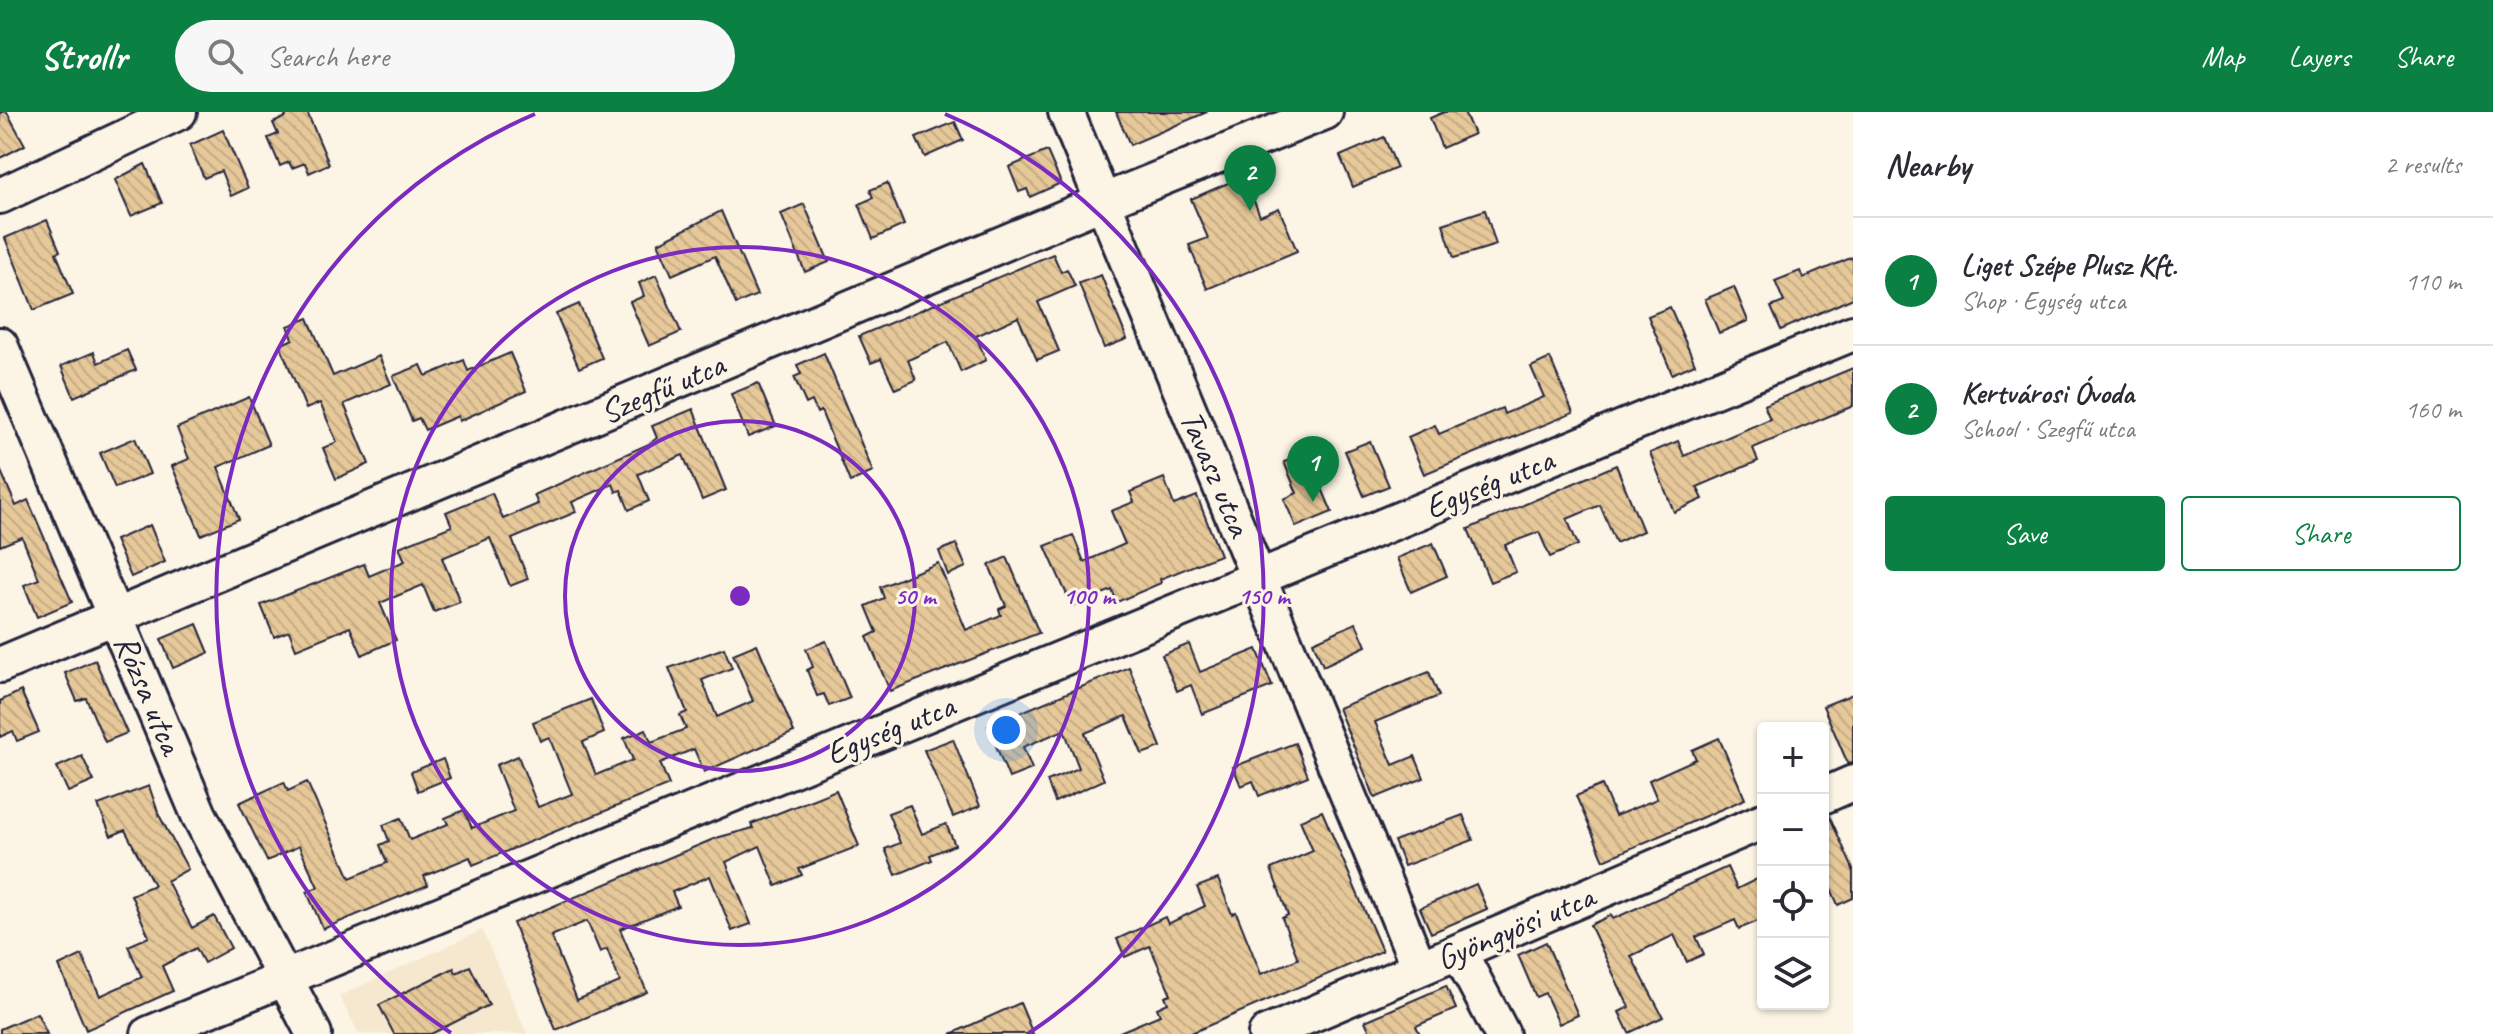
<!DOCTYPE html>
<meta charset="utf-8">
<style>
:root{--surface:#fff;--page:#f7f7f7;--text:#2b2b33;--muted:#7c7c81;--line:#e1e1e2;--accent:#0b8043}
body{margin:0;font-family:Caveat,sans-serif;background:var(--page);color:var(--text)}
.controls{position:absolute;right:24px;bottom:24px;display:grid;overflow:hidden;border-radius:8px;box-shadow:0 2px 6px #0004}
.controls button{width:72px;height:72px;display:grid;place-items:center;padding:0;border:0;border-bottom:2px solid var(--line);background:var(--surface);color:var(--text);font:40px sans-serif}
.you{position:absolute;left:1006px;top:618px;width:28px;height:28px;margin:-20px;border:6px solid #fff;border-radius:50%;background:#1a73e8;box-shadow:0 0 0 12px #1a73e833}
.badge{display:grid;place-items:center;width:52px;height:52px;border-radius:50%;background:var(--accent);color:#fff;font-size:26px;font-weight:700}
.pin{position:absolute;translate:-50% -66px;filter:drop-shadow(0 2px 4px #0008)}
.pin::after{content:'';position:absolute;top:42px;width:28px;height:24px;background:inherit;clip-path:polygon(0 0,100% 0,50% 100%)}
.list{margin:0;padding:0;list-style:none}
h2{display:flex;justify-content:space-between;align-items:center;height:104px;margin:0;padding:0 32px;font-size:34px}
h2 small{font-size:26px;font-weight:400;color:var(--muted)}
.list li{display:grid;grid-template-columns:52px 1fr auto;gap:24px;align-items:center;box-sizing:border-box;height:128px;padding:0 32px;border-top:2px solid var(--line)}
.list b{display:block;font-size:30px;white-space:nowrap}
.list p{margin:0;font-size:26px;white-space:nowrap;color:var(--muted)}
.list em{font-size:26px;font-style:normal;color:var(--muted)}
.actions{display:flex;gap:16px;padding:24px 32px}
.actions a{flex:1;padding:18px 0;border:2px solid var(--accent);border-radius:8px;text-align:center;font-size:28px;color:var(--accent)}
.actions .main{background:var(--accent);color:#fff}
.icon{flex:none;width:44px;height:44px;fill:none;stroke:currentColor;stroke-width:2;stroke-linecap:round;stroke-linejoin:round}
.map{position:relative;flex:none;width:1853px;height:922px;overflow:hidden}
header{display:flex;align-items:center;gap:48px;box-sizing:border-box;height:112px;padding:0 40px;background:var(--accent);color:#fff}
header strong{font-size:38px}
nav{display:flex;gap:44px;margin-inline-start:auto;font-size:28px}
.search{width:560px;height:72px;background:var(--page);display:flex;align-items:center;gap:20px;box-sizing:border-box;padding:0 28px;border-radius:44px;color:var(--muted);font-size:30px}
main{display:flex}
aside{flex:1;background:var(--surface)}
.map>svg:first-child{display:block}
</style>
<header>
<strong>Strollr</strong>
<div class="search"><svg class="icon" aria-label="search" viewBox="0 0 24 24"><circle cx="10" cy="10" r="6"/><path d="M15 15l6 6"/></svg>Search here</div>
<nav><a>Map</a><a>Layers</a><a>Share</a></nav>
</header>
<main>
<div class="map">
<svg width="1853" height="922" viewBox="0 0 1853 922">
<defs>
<pattern id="building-back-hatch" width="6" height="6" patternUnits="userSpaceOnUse" patternTransform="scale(2)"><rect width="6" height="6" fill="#e6c899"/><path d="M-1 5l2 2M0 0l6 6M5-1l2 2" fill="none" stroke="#c5ac85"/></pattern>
</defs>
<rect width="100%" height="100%" fill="#fcf5e5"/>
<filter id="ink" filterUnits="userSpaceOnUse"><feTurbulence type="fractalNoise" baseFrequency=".0125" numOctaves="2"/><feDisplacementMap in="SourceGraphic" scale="16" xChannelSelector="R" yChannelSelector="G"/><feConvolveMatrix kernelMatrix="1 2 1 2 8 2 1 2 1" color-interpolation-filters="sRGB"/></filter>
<g filter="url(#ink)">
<!-- built -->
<path fill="#f5e8ce" d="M482,818l45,104h-168l-20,-38z"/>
<!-- building -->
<g fill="url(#building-back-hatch)" stroke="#22223b" stroke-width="2" fill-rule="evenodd">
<path d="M0,0h7l18,33 -25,13z"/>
<path d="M284,0h23l22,52 -20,9 -4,-10 -13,5 -3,-6 -9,4 -12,-28 10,-4 -5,-11 13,-6z"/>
<path d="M1116,0h91l-77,33z"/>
<path d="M1444,0h20l10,22 -32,14 -12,-30z"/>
<path d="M955,10l8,18 -38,17 -9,-19z"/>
<path d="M223,18l25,58 -17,8 -10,-25 -17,7 -14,-33z"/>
<path d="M1384,25l13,31 -44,19 -13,-31z"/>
<path d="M1047,39l14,32 -31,14 -3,-8 -8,3 -10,-25z"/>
<path d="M145,52l17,39 -31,13 -16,-36z"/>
<path d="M1244,64l16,40 19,-8 18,43 -90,38 -18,-44 19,-7 -17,-39z"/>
<path d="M887,71l17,42 -31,14 -14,-35 14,-6 -3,-8z"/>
<path d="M804,92l25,58 -24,10 -24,-58z"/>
<path d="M1485,98l11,35 -42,13 -11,-34z"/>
<path d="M721,99l36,84 -21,9 -21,-48 -43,19 -14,-32z"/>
<path d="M47,108l13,31 -4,2 17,41 -39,16 -29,-72z"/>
<path d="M1053,142l8,18 6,-3 8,17 -37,16 21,49 -22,9 -19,-43 -42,19 10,24 -25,12 -13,-30 -40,18 8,20 -21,9 -14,-30 -10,4 -12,-27z"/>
<path d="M1853,145v41l-72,32 -10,-23 13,-5 -9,-21 25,-10 3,7z"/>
<path d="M656,163l25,57 -32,14 -19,-44 14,-6 -5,-13z"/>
<path d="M1101,163l26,64 -23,9 -25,-65z"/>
<path d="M1734,175l14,34 -29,12 -14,-34z"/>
<path d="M579,192l23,54 -23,10 -23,-54z"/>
<path d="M1670,195l25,57 -23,10 -24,-58z"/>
<path d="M308,206l25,58 46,-20 12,28 -47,20 25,60 -33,15 -13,-31 14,-6 -17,-39 -14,6 -26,-64 13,-6 -5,-13z"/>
<path d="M127,238l9,20 -62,27 -13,-31 33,-14 4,11z"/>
<path d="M510,241l16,38 -67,30 -1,-5 -33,14 -6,-12 -7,3 -19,-45 28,-11 5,11 38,-16 4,11z"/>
<path d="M824,241l49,119 -23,10 -29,-71 -4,2 -5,-12 -6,3 -12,-27 7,-3 -4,-9z"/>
<path d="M1550,246l23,55 -149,61 -16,-37 27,-12 4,9 63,-26 2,6 40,-17 -13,-30z"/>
<path d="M1853,256v38l-100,42 5,13 -61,26 6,12 -29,13 -24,-59 28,-12 6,15 86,-37 -6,-14z"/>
<path d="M758,271l18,43 -28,11 -17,-43z"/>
<path d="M249,285l20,48 -51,22 21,52 -38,16 -29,-69 17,-7 -12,-31z"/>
<path d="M693,297l33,81 -24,10 -19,-45 -45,19 11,27 -20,9 -8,-20 -5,2 -3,-8 -41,18 4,10 -64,27 16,40 -18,7 -20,-48 -48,20 18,44 -26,10 -11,-27 -43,18 16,37 -34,15 -12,-28 -54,22 -7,-18 -15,6 -13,-32 103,-41 5,12 36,-15 -6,-14 53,-21 -6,-14 46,-19 11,26 35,-15 -4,-9 115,-51 8,-6 -5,-12z"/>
<path d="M135,326l15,36 -35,14 -15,-35z"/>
<path d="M1370,329l19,45 -25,10 -19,-45z"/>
<path d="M1307,341l25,59 -36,15 -12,-28 13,-6 -13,-31z"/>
<path d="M1616,353l27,66 -27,12 -16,-38 -33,14 11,26 -28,12 -11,-25 -34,13 11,27 -26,10 -22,-53z"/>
<path d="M0,357l16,37 12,-6 44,102 -35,15 -13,-32 15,-6 -17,-42 -22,9z"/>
<path d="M1164,366l10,27 23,-9 23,59 -60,24 1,4 -44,19 -5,-12 -40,16 -27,-60 28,-11 11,27 41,-18 -14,-33 23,-9 -4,-10z"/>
<path d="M150,413l15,37 -34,15 -16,-37z"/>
<path d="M1433,431l14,33 -36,16 -14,-34z"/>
<path d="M956,432l10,23 -18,8 -9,-24z"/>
<path d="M1007,445l32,76 -149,58 -23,-54 10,-5 -11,-26 18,-8 -4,-11 58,-24 28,67 35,-15 -2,-6 7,-3 -17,-41z"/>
<path d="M1356,511l10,23 -43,20 -10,-24z"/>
<path d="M197,512l12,29 -36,15 -12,-29z"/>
<path d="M826,529l24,57 -21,8 -5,-12 -7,2 -10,-26 6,-3 -7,-18z"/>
<path d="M757,532l37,88 -90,40 -10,-23 -34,14 9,22 -196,80 -3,-8 -46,19 4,9 -105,44 -16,-37 11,-5 -19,-41 -32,15 -28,-58 45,-21 4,9 19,-9 43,96 37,-15 -7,-18 9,-4 -6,-16 18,-7 9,22 38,-16 -3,-6 19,-8 8,18 42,-17 -18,-46 22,-9 20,51 34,-13 -23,-57 -9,4 -7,-19 58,-23 13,34 -21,9 13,33 37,-15 -9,-22 22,-9 5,13 35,-13 -6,-14 7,-3 -18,-44 55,-20 8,20 -30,12 15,37 36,-16 -20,-47z"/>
<path d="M1189,532l11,28 57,-23 15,37 -70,28 -11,-29 -14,6 -15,-36z"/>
<path d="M95,548l32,73 -22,9 -19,-44 -9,3 -12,-28z"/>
<path d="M1129,555l32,80 -19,7 -16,-38 -41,17 19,47 -49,22 -8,-21 32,-13 -15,-38 -41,17 9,22 -23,9 -21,-52z"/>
<path d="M1429,560l10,24 -64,26 18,43 22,-9 9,22 -49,20 -37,-90z"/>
<path d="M21,579l18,41 -22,9 -4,-10 -13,6v-36z"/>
<path d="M1853,582v69l-5,1 -25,-58z"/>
<path d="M1719,626l26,61 -141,61 -28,-64 26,-11 13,31 42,-17 -8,-19 47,-21 -4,-9z"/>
<path d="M953,627l27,67 -27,11 -29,-67z"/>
<path d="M1295,631l13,33 -49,20 -6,-15 -12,5 -8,-19z"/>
<path d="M82,644l12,25 -26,11 -11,-25z"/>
<path d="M443,647l7,19 -32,13 -7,-19z"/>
<path d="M149,674l10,29 29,54 -21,12 25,47 22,-12 17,32 -27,15 -8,-15 -34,18 11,25 -87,39 -27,-64 23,-11 18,41 42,-19 -14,-31 21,-9 -18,-42 23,-10 -29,-55 -14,6 -13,-31z"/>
<path d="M836,678l23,56 -60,23 3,6 -26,11 -16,-40 -34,16 25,62 -19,7 -22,-55 -38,16 6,14 -58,23 27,63 -91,38 -43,-107 203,-85 37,-10 -2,-4zM587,809l13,31 7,-3 13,33 -43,18 -26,-64z"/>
<path d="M910,693l12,29 24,-10 9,21 -25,10 2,5 -36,15 -11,-26 15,-6 -12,-30z"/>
<path d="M1322,699l60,140 -193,83h-74l45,-19 -3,-7 11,-5 -3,-7 6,-2 -21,-48 -25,11 -8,-18 48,-22 3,7 37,-18 -8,-19 21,-8 14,35 4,-2 25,62 37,-15 -16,-41 6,-3 -17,-46 42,-18 -13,-31z"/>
<path d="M1463,703l10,25 -69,26 -10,-25z"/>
<path d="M1829,703l24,54v29l-15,7 -15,-35v-54z"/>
<path d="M1727,755l10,22 26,-13v43l-24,10 -4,-9 -39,17 8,17 -17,8 -13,-27 -43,21 32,61 -34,16 -10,-21 10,-5 -39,-82 21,-10 2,4z"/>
<path d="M1476,772l11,25 -56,24 -11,-25z"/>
<path d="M1546,830l32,73 -19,9 -14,-31 -9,4 -18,-42z"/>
<path d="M470,854l19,39 -58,29h-37l-15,-29 75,-37 2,5z"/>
<path d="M1446,874l10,23 -40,17 4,8h-49l-6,-13z"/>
<path d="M1020,891l13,31h-82z"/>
<path d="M37,901l10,21h-47v-5z"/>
</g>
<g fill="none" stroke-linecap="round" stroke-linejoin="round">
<!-- minor casing -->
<g stroke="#22223b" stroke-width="40">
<g id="minor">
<path d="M1066,0l353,855"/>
<path d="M0,84l179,-84"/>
<path d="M0,233l199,470 115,219"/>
<path d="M0,553l1102,-463 223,-90"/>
<path d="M1823,684l30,-13"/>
<path d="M1459,840l43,82"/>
<path d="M149,922l1704,-701"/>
<path d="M1266,922l497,-213"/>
</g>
</g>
<!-- minor -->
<use href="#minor" stroke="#fcf5e5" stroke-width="34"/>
</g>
</g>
<!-- distance rings -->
<g fill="none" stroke="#7b2cbf" stroke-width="4">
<circle cx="740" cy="484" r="175"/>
<circle cx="740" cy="484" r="349"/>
<path d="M451 921A524 524 0 0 1 535 2M945 2A524 524 0 0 1 1029 921"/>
</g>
<g text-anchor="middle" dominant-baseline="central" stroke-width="6" stroke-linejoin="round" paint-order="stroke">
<!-- street labels -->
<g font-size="34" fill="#22223b" stroke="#fcf5e5">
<text transform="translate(662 276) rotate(-23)">Szegfű utca</text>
<text transform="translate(1216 361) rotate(67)">Tavasz utca</text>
<text transform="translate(1489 371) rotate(-22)">Egység utca</text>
<text transform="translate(149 582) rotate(67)">Rózsa utca</text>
<text transform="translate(890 617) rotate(-22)">Egység utca</text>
<text transform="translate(1515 815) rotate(-23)">Gyöngyösi utca</text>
</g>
</g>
<circle cx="740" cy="484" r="12" fill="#7b2cbf" stroke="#fcf5e5" stroke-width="4"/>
<g font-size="24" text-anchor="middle" font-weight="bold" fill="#7b2cbf" stroke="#fcf5e5" stroke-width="6" stroke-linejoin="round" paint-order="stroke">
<text x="915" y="492">50 m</text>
<text x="1089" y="492">100 m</text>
<text x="1264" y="492">150 m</text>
</g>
</svg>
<div class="controls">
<button>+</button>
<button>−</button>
<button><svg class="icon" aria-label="locate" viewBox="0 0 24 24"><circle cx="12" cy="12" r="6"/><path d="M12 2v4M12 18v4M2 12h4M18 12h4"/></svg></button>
<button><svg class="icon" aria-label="layers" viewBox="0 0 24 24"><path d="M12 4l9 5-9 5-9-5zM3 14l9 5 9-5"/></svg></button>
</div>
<div class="you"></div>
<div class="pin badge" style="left:1313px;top:390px">1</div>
<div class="pin badge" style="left:1250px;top:99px">2</div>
</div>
<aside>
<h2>Nearby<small>2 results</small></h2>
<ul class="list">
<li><span class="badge">1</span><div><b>Liget Szépe Plusz Kft.</b><p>Shop · Egység utca</p></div><em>110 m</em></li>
<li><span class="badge">2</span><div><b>Kertvárosi Óvoda</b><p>School · Szegfű utca</p></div><em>160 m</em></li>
</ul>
<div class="actions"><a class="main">Save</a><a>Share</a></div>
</aside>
</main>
